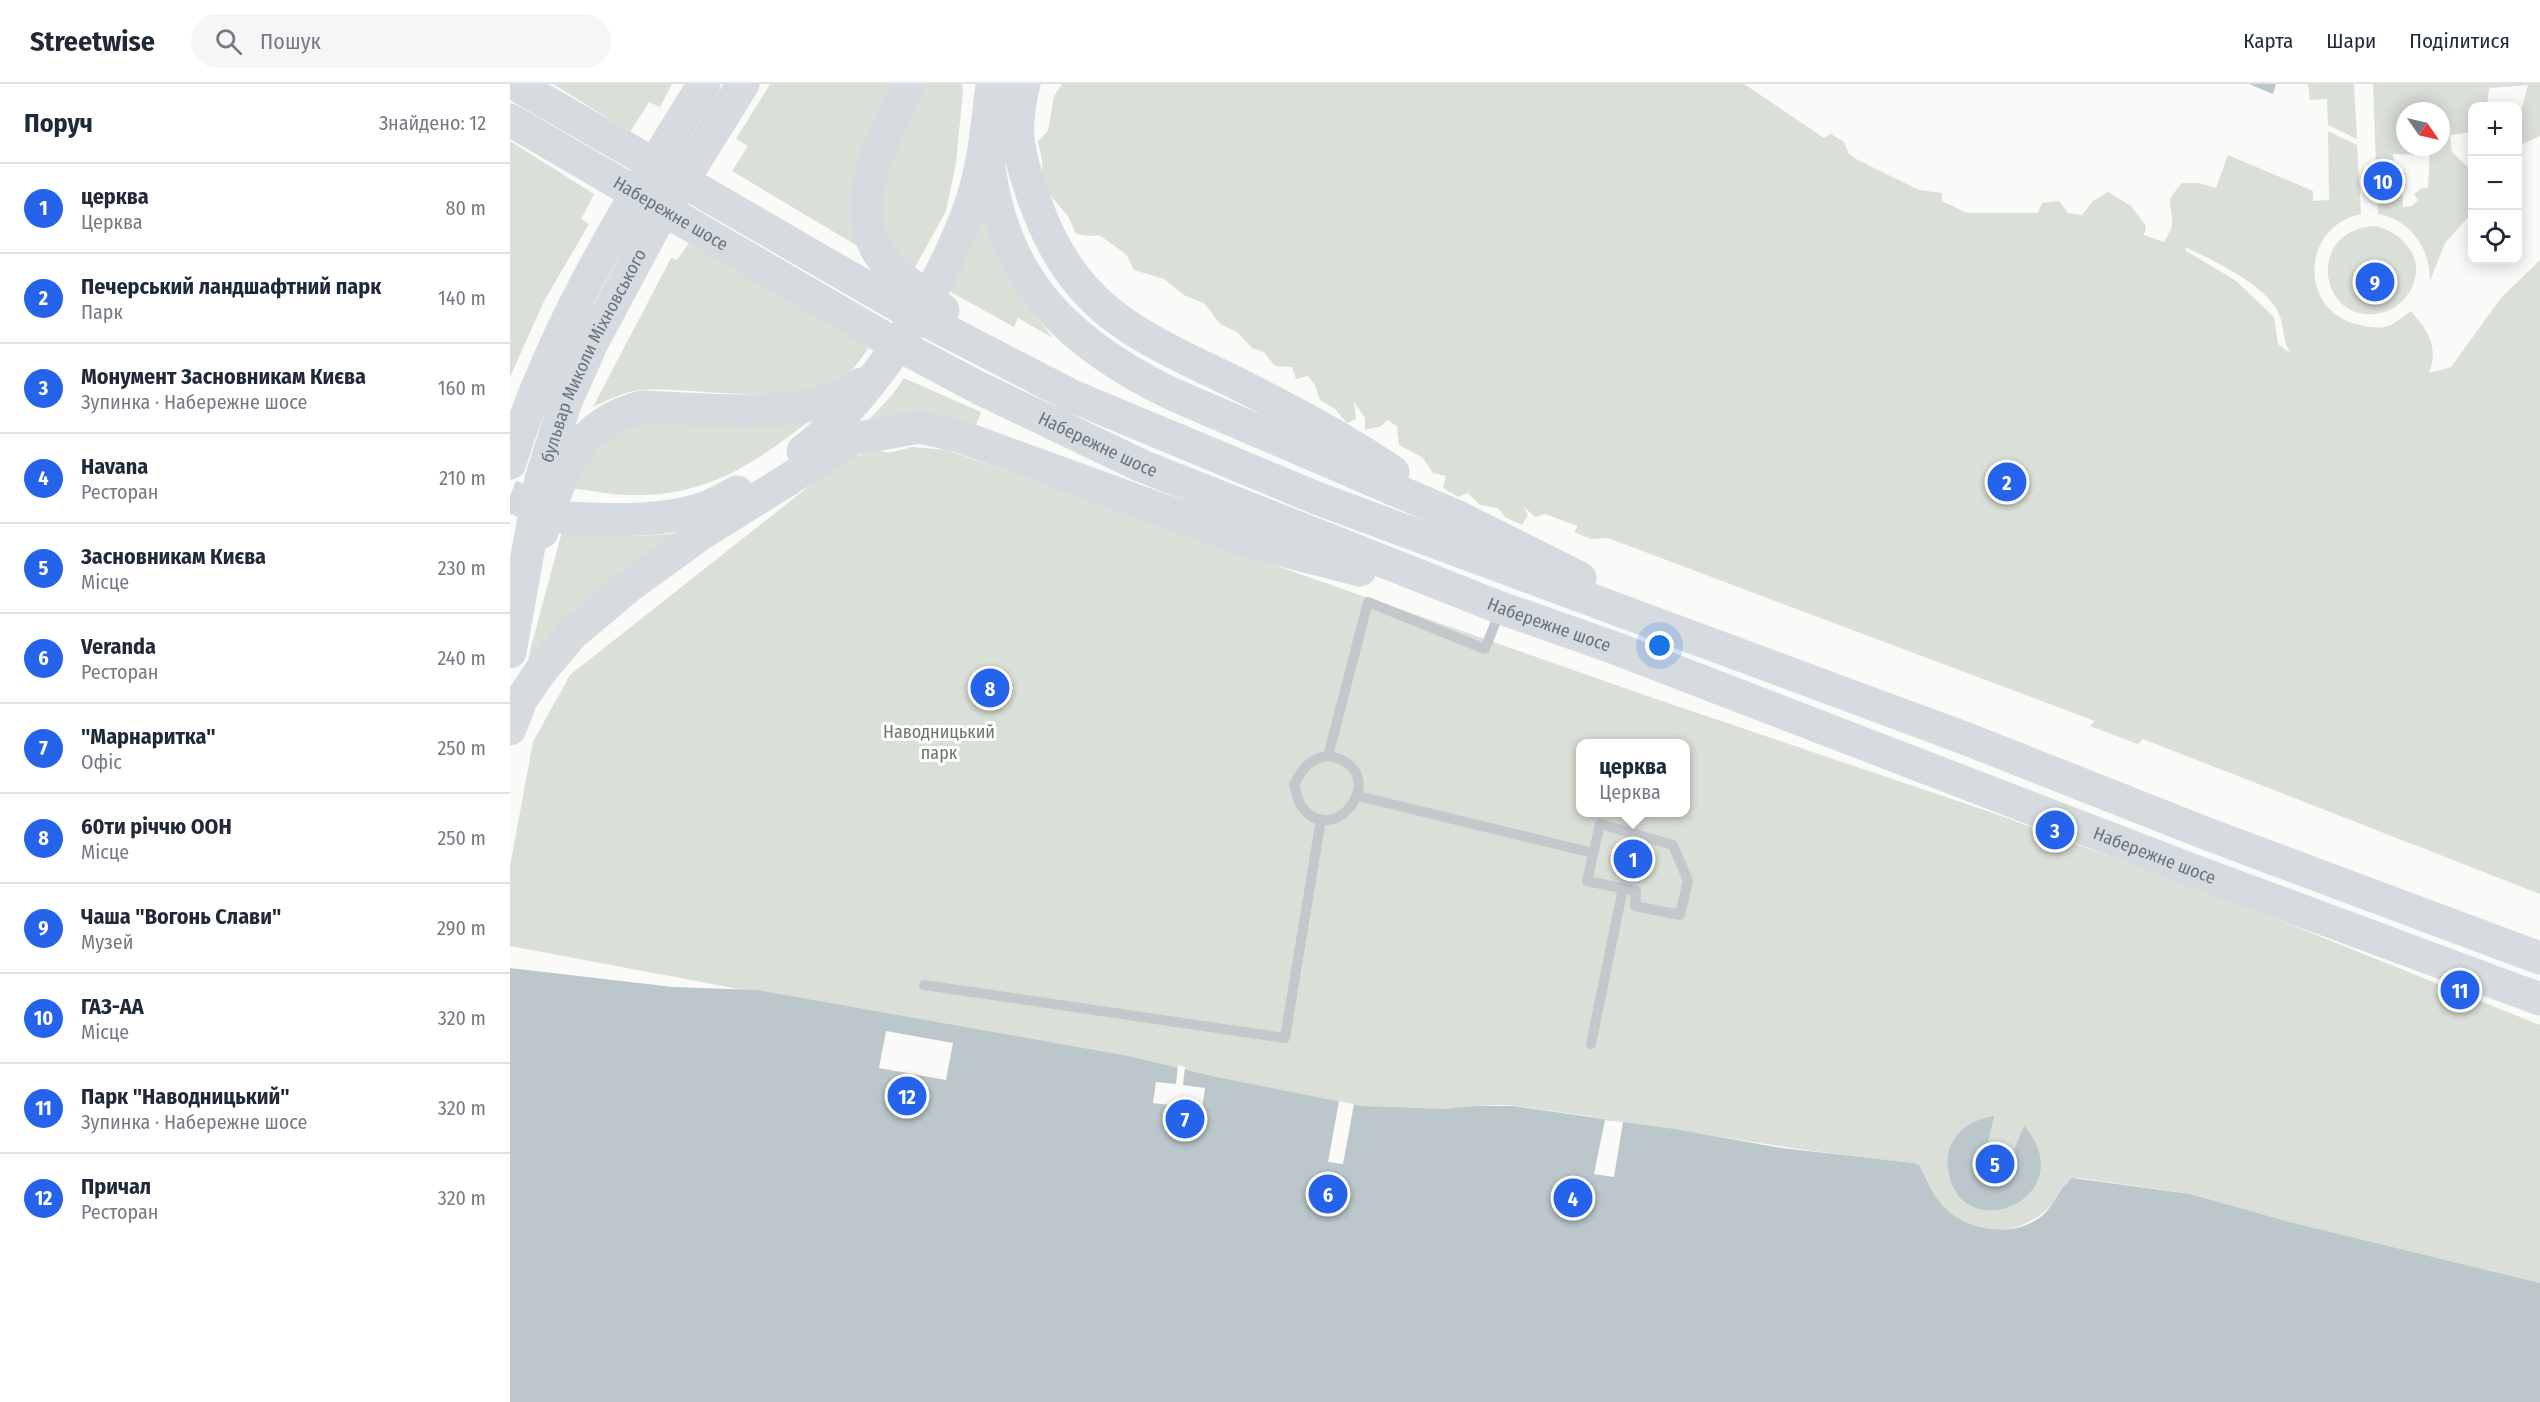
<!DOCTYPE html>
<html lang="uk">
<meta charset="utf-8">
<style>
:root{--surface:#fff;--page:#f6f6f7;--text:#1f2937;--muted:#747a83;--line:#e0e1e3;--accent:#2563eb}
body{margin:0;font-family:"Fira Sans Condensed",sans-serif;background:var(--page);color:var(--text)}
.controls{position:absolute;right:18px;top:18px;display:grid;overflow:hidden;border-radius:12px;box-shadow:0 3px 15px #0003}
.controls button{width:54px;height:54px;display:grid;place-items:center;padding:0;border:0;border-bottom:2px solid var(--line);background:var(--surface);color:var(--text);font:30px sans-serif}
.compass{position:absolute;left:1886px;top:18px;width:54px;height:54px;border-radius:50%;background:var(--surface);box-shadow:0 3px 15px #0003;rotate:124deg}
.you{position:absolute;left:1150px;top:562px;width:21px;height:21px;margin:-15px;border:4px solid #fff;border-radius:50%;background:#1a73e8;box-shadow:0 0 0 9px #1a73e833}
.badge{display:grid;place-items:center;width:39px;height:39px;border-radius:50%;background:var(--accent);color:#fff;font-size:20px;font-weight:700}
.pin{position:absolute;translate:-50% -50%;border:3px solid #fff;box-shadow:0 2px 6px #0006}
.popup{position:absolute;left:1066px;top:655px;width:114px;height:78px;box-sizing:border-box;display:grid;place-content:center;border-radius:12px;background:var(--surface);filter:drop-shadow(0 2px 4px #0005);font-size:20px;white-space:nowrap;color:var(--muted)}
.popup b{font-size:22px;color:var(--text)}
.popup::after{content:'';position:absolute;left:50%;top:100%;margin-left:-12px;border:12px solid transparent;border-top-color:var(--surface)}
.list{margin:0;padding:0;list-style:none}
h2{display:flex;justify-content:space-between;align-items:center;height:78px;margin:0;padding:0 24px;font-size:26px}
h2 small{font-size:20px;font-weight:400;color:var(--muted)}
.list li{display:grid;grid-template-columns:39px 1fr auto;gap:18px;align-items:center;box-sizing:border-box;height:90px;padding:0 24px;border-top:2px solid var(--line)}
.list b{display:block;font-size:22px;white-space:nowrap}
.list p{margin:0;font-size:20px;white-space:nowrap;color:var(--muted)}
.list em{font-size:20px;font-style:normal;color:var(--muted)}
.icon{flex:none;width:33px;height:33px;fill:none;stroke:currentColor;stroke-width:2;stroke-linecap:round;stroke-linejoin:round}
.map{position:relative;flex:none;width:2030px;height:1318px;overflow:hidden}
header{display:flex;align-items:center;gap:36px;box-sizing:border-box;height:84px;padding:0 30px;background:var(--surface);border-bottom:2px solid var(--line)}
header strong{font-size:28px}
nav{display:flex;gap:33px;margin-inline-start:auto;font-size:21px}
.search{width:420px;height:54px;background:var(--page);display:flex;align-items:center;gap:15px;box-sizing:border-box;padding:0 21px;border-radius:33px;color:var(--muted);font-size:22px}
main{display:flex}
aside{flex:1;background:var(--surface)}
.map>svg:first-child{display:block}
</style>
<header>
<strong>Streetwise</strong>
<div class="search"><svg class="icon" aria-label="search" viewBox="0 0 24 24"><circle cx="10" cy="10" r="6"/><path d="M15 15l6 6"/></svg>Пошук</div>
<nav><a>Карта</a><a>Шари</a><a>Поділитися</a></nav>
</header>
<main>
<aside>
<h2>Поруч<small>Знайдено: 12</small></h2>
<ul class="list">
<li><span class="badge">1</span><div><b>церква</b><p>Церква</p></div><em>80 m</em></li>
<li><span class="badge">2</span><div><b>Печерський ландшафтний парк</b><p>Парк</p></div><em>140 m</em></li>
<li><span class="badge">3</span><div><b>Монумент Засновникам Києва</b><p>Зупинка · Набережне шосе</p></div><em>160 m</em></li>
<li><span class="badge">4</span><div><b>Havana</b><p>Ресторан</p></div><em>210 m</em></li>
<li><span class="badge">5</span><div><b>Засновникам Києва</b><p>Місце</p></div><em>230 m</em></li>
<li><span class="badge">6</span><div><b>Veranda</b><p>Ресторан</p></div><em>240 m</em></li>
<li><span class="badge">7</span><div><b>&quot;Марнаритка&quot;</b><p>Офіс</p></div><em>250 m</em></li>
<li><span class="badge">8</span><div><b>60ти річчю ООН</b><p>Місце</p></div><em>250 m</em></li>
<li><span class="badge">9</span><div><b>Чаша &quot;Вогонь Слави&quot;</b><p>Музей</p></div><em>290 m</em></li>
<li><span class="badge">10</span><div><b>ГАЗ-АА</b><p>Місце</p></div><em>320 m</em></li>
<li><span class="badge">11</span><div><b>Парк &quot;Наводницький&quot;</b><p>Зупинка · Набережне шосе</p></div><em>320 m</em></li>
<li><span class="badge">12</span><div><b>Причал</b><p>Ресторан</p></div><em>320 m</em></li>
</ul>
</aside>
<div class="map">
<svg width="2030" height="1318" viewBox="0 0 2030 1318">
<rect width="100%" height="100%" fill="#fafaf8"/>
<!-- green -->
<g fill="#dadfd7" fill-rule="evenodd">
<path d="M43,0h119l-12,23 -11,-5 -19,30z"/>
<path d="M260,0h124l-33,164 -129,-77 16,-25 -12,-7z"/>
<path d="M406,0h46l1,6 -7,73 -10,48 -33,60 -35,-38 7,-77z"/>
<path d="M552,0h682l80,54 7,-4 13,8 5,12 7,5 63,31 23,3v8l25,12h71l4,-10 17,-2 9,12 14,2 11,-14 15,-9 23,14 15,20 -2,9 20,7c3,-5 8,-13 8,-18 1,-24 -10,-18 10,-41h17l17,5 12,-33 85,36v10l16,-1 -1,-69 29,14 4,69c-61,13 -63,98 -1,111 9,2 19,4 28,1 8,-3 16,-10 23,-15 17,20 28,35 18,62l22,-6 50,-69 39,-38v634l-397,-155 -5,5 -48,-18 5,-5 -487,-183 -17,1 -17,-7 4,-6 -33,-12 -10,3 -12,-11 5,9 -6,10 -17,-8 -7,-9 -18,-3 -12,-12 -10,4 -15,-9 3,-12 -13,-3 -11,-16 -23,-12 -2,-19 -10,-6 -5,6 -17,4v-12l-11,-16 2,17 -9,4 -12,-14 -15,-9 -5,-15 -7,-9 -12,3 -4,-12 -17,-1 -11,-14 -12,-4 -15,-16 -17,-8 -15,-20 -21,-9 -20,-16 -30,-9 -8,-16 -27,-19 -8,1 -15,-2 -8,-18 -25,-29 -1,-27 -4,-19 10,-10 6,-35zM1675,163c28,13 77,36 92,63 8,14 5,30 13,43l-12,-9 -4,-27 -39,-37 -49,-29z"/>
<path d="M1798,0h46l3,55 -29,-14 -1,-26 -17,1z"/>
<path d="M1863,0h167v52l-22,10v-24l10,-37 -39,3 -2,18h-15v26l-22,3 2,17 20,19v17l-4,1 2,26 -25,28 -15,38c0,-33 -19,-61 -52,-67zM1895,27h36v36h-36zM1914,65l6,1 -2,38h-6l-8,6 4,6 -6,6 -9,1 -1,-24 4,-9 -12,-10 -1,-10 30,1z"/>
<path d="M0,57l84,53 -13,25 8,5 -45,77 -34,76z"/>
<path d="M474,129l43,92 26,33 -35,-20 -4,9 -69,-38z"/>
<path d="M1865,142c27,6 51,32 37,61 -6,13 -17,23 -31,26 -61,14 -78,-83 -6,-87zM1859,181c13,-2 27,4 26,19 -1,38 -65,6 -26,-19z"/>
<path d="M181,156l181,103c-10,14 -18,28 -33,37 -46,28 -145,6 -199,10 -17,2 -33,10 -47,17l78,-149 6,2z"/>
<path d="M394,294l77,34 -5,13h-112l29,-31z"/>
<path d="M311,328c-61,47 -109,85 -191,83 -20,0 -40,-5 -60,-7l7,-23 43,-45z"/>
<path d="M402,363l35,3 706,248 343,116 268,100 276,111v258l-250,-61 -98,-28 -114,-16 -11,3c-23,51 -86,68 -125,24 -11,-12 -14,-26 -23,-40l-6,-2c-133,-13 -264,-40 -396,-57 -25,-3 -49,2 -73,3 -27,2 -55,-1 -82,-3l-852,-160v-80l23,-124 37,-67 271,-214 37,-11 11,3zM1070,660h106v68h-106z"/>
<path d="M53,444c45,10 88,10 133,2l-172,151 7,-34z"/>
</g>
<!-- water -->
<g fill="#bbc7cb">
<path d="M1739,0h27l-3,10z"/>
<path d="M0,884l163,19 84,3 371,66 88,21 146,29 81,3 33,-3h38l160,23 108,19 131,15 6,2c8,13 12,28 23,40 24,27 73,34 101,10 11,-10 18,-29 29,-37l119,16 99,28 250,61v119h-2030z"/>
<path d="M1484,1032l-11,48 23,5 18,-43c58,67 -50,119 -73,56 -3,-10 -5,-21 -2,-32 8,-21 23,-30 45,-34z"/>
</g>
<!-- pier -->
<g fill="#fafaf8">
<path d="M376,947l67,12 -7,37 -67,-12z"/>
<path d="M668,981l7,2 -2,18 22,3 -3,21 -49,-6 3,-21 20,2z"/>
<path d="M829,1017l15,3 -11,60 -15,-2z"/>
<path d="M1095,1036l18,2 -9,55 -20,-3z"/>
</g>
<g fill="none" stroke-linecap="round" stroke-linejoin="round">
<!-- primary-tunnel -->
<path stroke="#d5d9db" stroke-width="33" stroke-dasharray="33 16" stroke-linecap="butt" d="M0,412l51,20"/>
<!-- lane -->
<g stroke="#c3c8cc" stroke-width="10">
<path d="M818,672l40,-154 117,47 15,-38"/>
<path d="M818,672c67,12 8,96 -26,51 -5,-7 -5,-15 -8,-22 8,-16 15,-26 34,-29z"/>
<path d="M848,712l235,57"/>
<path d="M1090,740l73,21 15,36 -8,34 -45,-9 1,-15 -49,-10z"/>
<path d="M414,901l361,53 36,-219"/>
<path d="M1081,960l32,-156"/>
</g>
<!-- primary -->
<g stroke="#d6dbdf" stroke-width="33">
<path d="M5,0l391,226 166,86 247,103 648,240 243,96 330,123"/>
<path d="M399,0c-22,50 -65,118 -29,171 14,20 44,39 63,55"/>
<path d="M514,0c-12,47 -6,70 10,115 40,114 104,136 204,185 54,27 105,54 155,88"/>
<path id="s1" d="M0,36l371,216 98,52 163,78 359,142 114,40 574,221 351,130"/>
<path d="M476,48c6,134 68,205 186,262l286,123 122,61"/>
<path d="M293,367c70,-52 150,-180 173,-264 9,-33 12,-69 16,-103"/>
<path d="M56,434c45,2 98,5 141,-11 10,-4 20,-10 30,-15"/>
<path d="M32,448c20,-58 32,-108 100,-125 60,2 171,16 219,-23"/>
<path d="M0,645l11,-29 19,-28 32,-38 56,-47 73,-53 152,-95 66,-12 40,9 288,105 113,29"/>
</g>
<!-- highway -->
<g stroke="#d6dbdf" stroke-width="33">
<path d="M0,379c42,-137 119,-259 194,-379"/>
<path id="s2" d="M0,568l31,-173 24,-75 27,-61 62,-116 89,-143"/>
</g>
</g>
<g text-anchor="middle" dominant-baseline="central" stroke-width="6" stroke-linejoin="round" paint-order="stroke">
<!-- street labels -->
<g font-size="18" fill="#657683" stroke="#fff">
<text stroke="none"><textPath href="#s1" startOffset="186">Набережне шосе</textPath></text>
<text stroke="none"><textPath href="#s2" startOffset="310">бульвар Миколи Міхновського</textPath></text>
<text stroke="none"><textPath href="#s1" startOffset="672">Набережне шосе</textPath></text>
<text stroke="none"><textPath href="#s1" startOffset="1158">Набережне шосе</textPath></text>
<text stroke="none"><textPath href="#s1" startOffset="1806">Набережне шосе</textPath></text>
</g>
<!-- park labels -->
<g font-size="18" fill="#687a64" stroke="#fff">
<text x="429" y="648">Наводницький<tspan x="429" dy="21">парк</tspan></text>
</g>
</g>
</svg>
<div class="controls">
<button>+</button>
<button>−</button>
<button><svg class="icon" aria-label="locate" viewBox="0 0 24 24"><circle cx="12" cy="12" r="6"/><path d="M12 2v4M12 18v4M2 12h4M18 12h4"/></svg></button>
</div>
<svg class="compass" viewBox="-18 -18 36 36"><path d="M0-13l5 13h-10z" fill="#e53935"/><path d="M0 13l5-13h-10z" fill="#747a83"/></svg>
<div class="you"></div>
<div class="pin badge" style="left:1123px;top:775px">1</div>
<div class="popup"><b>церква</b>Церква</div>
<div class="pin badge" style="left:1497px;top:398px">2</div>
<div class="pin badge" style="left:1545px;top:746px">3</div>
<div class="pin badge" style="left:1063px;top:1114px">4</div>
<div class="pin badge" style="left:1485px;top:1080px">5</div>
<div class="pin badge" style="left:818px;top:1110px">6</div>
<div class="pin badge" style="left:675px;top:1035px">7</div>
<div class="pin badge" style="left:480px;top:604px">8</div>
<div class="pin badge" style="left:1865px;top:198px">9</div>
<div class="pin badge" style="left:1873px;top:97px">10</div>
<div class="pin badge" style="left:1950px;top:906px">11</div>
<div class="pin badge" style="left:397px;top:1012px">12</div>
</div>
</main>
